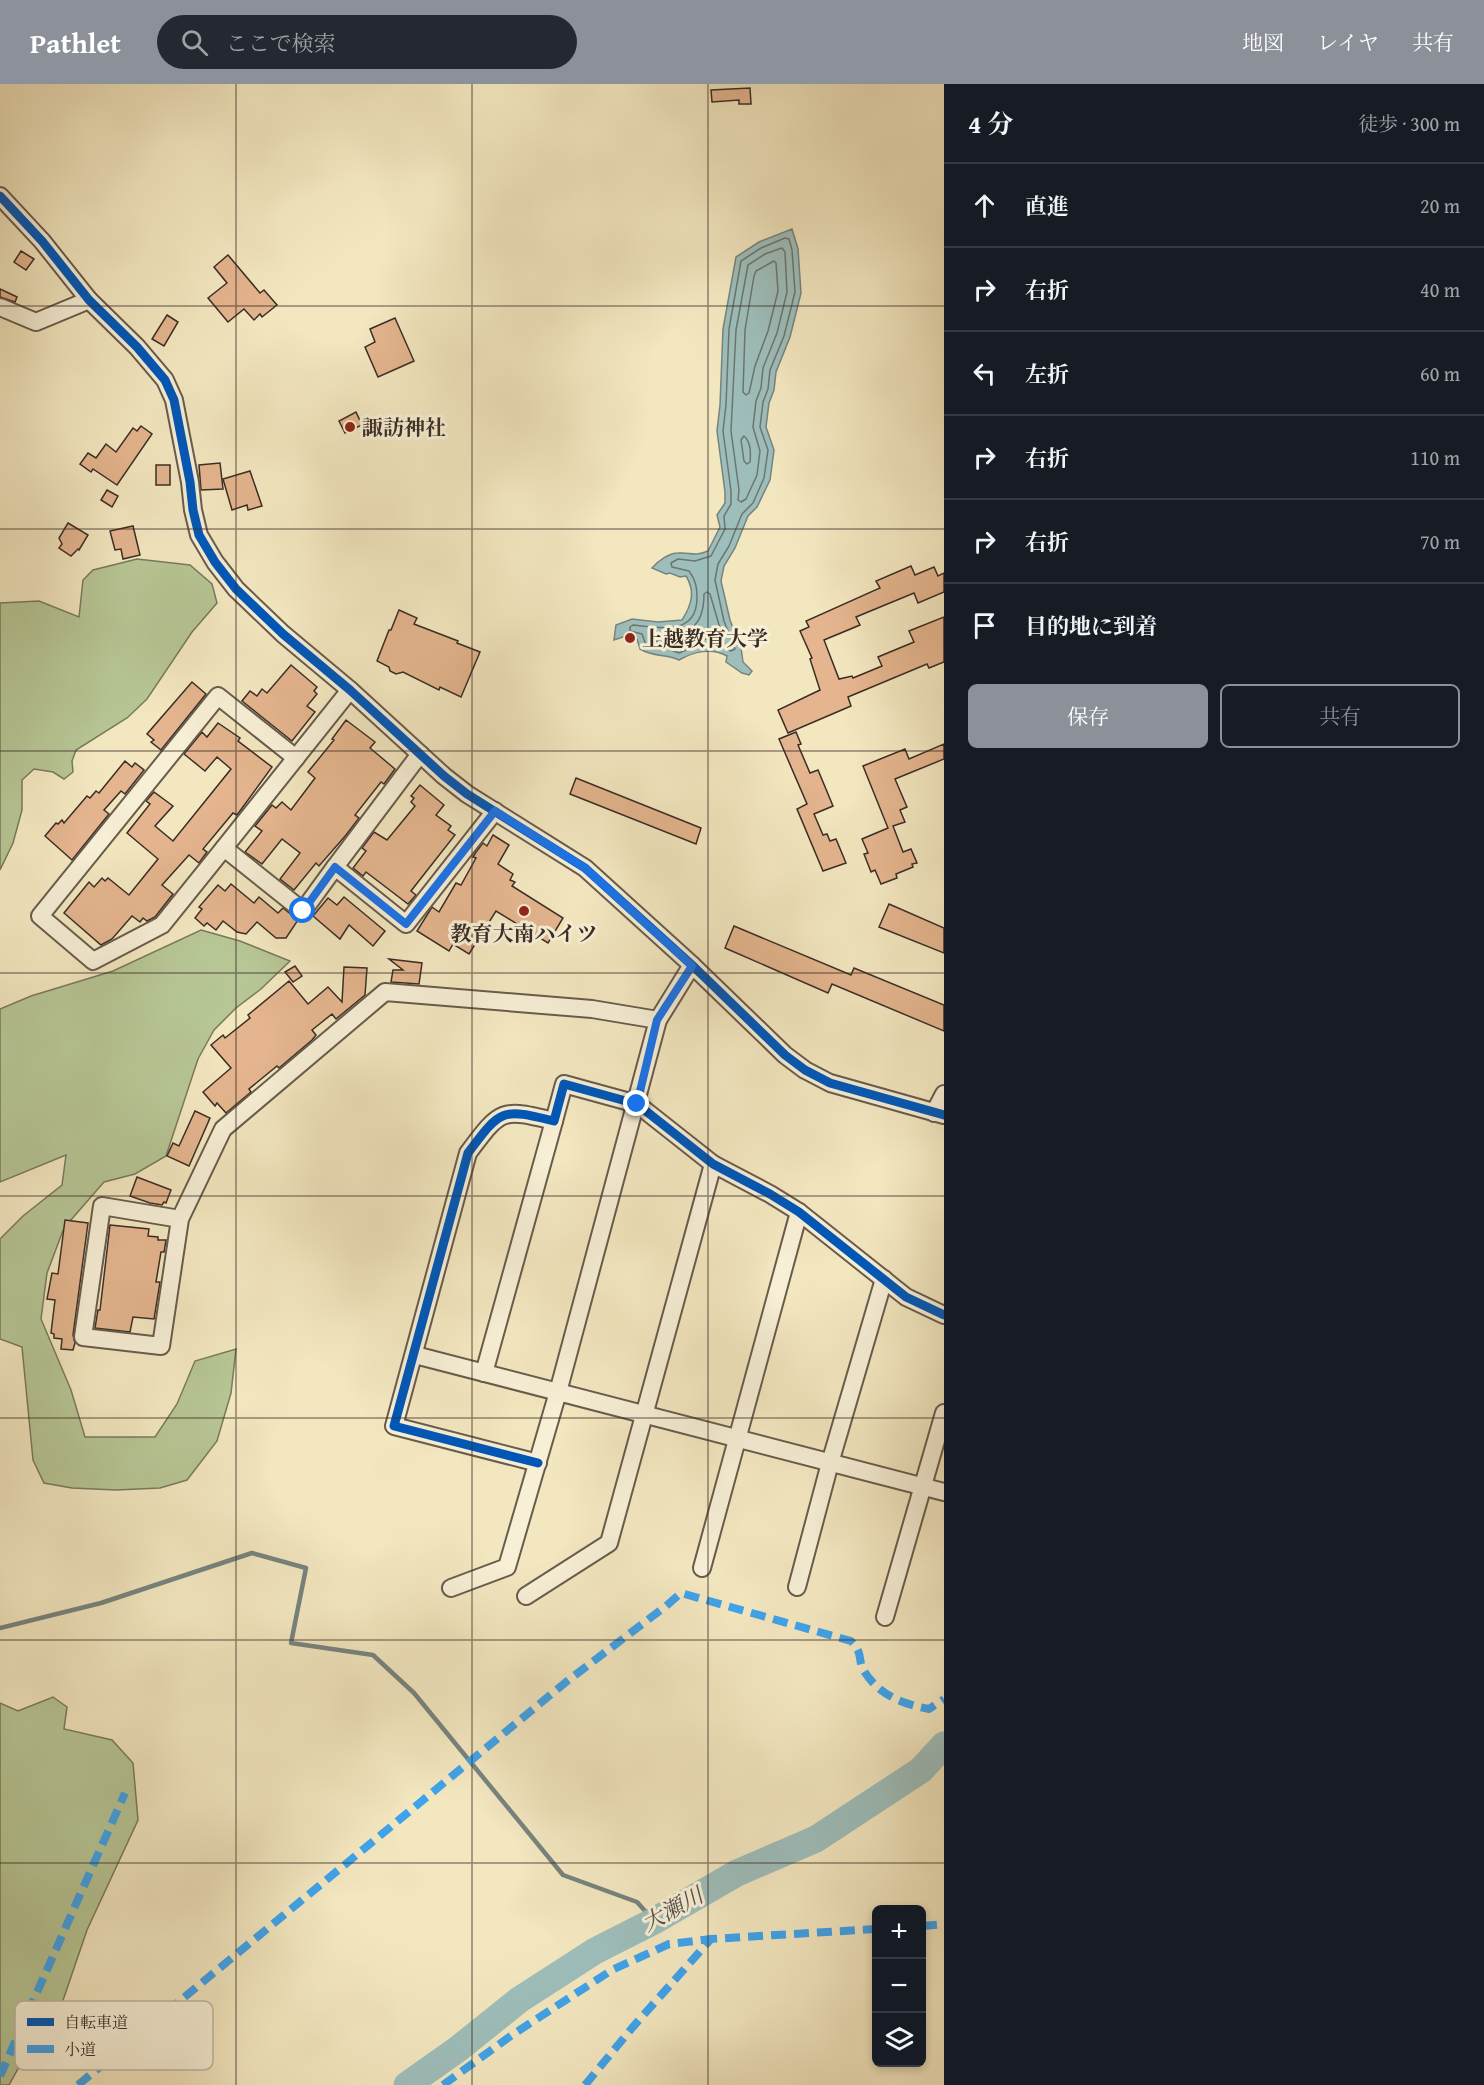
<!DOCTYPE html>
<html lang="ja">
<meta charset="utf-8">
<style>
:root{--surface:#171b24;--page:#242831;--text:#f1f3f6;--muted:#9ea1a6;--line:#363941;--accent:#8c9099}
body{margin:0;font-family:"Gentium Book Plus","Noto Serif JP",serif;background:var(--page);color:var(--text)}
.controls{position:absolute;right:18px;bottom:18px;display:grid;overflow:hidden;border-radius:9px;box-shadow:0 3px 9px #0003}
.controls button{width:54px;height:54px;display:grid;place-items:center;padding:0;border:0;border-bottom:2px solid var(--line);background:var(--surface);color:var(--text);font:30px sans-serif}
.stop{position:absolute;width:18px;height:18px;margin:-14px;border:4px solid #1a73e8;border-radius:50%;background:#fff}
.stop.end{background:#1a73e8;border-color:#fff;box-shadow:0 2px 6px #0008}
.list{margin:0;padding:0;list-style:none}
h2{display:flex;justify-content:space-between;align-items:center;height:78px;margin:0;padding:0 24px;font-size:26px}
h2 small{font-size:20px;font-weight:400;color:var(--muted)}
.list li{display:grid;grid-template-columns:39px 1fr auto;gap:18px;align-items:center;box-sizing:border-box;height:84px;padding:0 24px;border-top:2px solid var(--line)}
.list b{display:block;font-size:22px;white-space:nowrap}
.list em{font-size:20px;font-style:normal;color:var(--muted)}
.actions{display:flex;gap:12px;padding:18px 24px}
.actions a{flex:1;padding:14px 0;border:2px solid var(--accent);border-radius:9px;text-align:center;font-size:21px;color:var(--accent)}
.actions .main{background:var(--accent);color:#fff}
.icon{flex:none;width:33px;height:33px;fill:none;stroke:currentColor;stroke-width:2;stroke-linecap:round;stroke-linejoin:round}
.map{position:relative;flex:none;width:944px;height:2001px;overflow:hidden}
header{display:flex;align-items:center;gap:36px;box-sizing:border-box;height:84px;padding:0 30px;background:var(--accent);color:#fff}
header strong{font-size:28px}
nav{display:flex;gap:33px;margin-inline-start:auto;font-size:21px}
.search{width:420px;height:54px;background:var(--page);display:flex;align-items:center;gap:15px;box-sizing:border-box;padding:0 21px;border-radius:33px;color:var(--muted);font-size:22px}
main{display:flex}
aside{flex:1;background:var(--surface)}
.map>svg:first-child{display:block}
</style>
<header>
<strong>Pathlet</strong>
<div class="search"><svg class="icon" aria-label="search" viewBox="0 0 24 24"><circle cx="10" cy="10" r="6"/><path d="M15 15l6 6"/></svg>ここで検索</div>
<nav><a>地図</a><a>レイヤ</a><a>共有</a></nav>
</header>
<main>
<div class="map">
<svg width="944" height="2001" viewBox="0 0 944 2001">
<rect width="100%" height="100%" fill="#f3e7c0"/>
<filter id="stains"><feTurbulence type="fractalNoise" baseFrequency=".00333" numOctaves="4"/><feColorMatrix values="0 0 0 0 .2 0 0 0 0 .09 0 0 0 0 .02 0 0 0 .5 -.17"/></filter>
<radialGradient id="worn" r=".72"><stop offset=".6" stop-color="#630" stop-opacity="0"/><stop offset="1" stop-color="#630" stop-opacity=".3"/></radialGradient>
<!-- green -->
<g fill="#b7c695" stroke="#787a5e" stroke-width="1.5">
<path d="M137,475l53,6 22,19 5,19 -25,29 -45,67 -20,19 -51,32 -4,11 1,11 -9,7 -11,-7 -19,-3 -12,11v30l-9,33 -13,27v-267l39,-2 40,16 4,-37 10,-10z"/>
<path d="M201,846l39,11 50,20 -29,28 -25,19 -22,22 -16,29 -32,97 -31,18 -31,8 -40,46 -17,45 -6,46 30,71 14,47h70l22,-33 18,-43 41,-12 -5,44 -14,48 -30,39 -27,8 -44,2 -44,-2 -28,-5 -11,-23 -11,-113 -22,-8v-100l23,-23 39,-31 4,-30 -66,27v-173l31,-13 82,-25z"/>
<path d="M53,1613l14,10 -3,22 48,11 21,23 5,57 -51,110 -29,85 -34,43 -15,27h-9v-382l18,8z"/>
</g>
<!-- water -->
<path fill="#9ebebb" stroke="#76847f" stroke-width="1.5" d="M792,145l6,20 3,44 -11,44 -14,35 -2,18 -5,13 -3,24 8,23 -4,30 -13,27 -9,9 -13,32 -11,18 -3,15 9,39 11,28 2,14 9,9 -3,4 -7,-2 -16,-11 1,-6c-15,-9 -34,-4 -48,4 -15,-7 -24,-2 -39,-11l-3,-10 -11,-3 -12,4 2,-15 16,-6 26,3 24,-2c9,-14 14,-28 4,-44l-6,1 -10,-4 -4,1 -14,-6c6,-7 17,-15 26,-15 13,-1 15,4 30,-2l12,-24 -3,-12 8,-12v-11l-8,-61 3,-26 3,-76 13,-72 23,-15z"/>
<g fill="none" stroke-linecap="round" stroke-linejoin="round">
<!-- shore -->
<g stroke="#6c7670" stroke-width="1.5">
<path d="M785,154l4,1 3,11 3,42 -11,44 -14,34 -2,19 -5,13 -3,25 8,23 -4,28 -11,25 -11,11 -13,32 -11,18 -3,16 9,41 11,28 -4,2c-16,-9 -35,-6 -52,2l-11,-4h-16l-6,-4 -4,-11 -12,-3v-4l3,-2c26,3 63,11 64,-26 0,-11 -1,-19 -8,-28l-17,-4 -1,-4 7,-4 17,2 16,-5 14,-27 -1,-13 7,-12v-13l-8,-60 3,-26 3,-76 12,-68 20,-13z"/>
<path d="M782,164l3,4 2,40 -10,41 -14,35 -2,20 -5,13 -3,26 7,24 -3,24 -11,24 -5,3 -3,-2 1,-10 -8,-59 5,-101 12,-65 17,-11z"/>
<path d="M774,177l2,2 2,28 -10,40 -13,35 -6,27 -3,2 -3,-3 2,-62 9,-54 2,-5z"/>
<path d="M744,352c7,6 7,17 6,26l-3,2 -3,-3 -3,-21z"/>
<path d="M707,508l3,2 12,41 -1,3 -31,2 -11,4c-10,-3 -19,0 -27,-4v-3l2,-2c32,1 50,-5 50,-41z"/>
</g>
<!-- stream -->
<path stroke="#76847f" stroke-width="4.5" d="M0,1544l101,-25 151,-50 54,15 -15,75 82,12 41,38 149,182 74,27 17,19"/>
<!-- river -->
<path stroke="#9ebebb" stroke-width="27" d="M407,2001l51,-36 61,-49 76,-49 59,-30 83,-48 79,-34 105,-69 23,-25"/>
</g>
<!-- building -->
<g fill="#e4b58e" stroke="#3a2d26" stroke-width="1.5">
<path d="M750,4l1,16h-12v-4l-27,2 -1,-12z"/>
<path d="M21,167l13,8 -8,11 -12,-8z"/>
<path d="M228,171l32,38 4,-3 13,15 -15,12 -2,-3 -6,6 -10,-11 -16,13 -20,-24 19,-15 -13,-16z"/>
<path d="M0,205l17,8 -2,5 -15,-5z"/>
<path d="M167,231l11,7 -14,24 -12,-7z"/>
<path d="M395,234l19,43 -36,16 -13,-30 10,-5 -5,-13z"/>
<path d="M356,328l6,13 -17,8 -6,-12z"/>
<path d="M141,342l11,8 -35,51 -24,-16 -2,3 -11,-8 8,-11 8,5 10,-14 10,8 17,-24 4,3z"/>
<path d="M220,379l3,26 -22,1 -2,-25z"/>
<rect x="156" y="381" width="14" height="20"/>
<path d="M250,387l12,35 -14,4 -1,-5 -15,5 -9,-31z"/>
<path d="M107,406l11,6 -6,11 -11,-7z"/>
<path d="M68,439l20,12 -9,15 -1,-1 -7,7 -12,-8 3,-4 -3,-6z"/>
<path d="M133,442l7,29 -17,4 -2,-10 -6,1 -5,-19z"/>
<path d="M911,482l4,9 19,-8 4,9 6,-3v19l-26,11 -4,-10 -58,24 4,8 -36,15 15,39 13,-3 1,2 29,-12 -4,-9 36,-15 -5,-11 35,-14v45l-15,6 -2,-4 -79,33 3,9 -63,27 -10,-23 42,-20 -10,-31 2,-1 -12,-27 9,-4 -3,-6 74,-33 -4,-7z"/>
<path d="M399,526l18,8 -3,6 44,17 -1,2 23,9 -19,45 -21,-10 -1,3 -36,-18 -7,2 -6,-3 -1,-4 -12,-6 12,-31h2z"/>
<path d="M291,581l26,22 -3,4 3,3 -10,12 8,6 -23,29 -50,-40 8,-10 7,5 5,-7 5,4z"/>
<path d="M192,598l14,12 -45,56 -10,-8 3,-2 -7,-6z"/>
<path d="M346,636l29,22 -5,6 25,21 -11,15 -3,-2 -26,33 4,3 -13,17 -27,31 -3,-3 -22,27 -14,-11 20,-26 -18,-14 -20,25 -17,-12 17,-21 -7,-5 17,-21 4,3 6,-6 9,8 24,-32 -7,-6 26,-32 -2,-1z"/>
<path d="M218,639l22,15 -2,3 34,26 -35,48 -4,-2 -30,36 4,3 -8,11 -10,-8 -27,30 11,9 -18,23 -8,4 -4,-3 -3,4 -8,-6 -20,23 -11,6 -37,-32 25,-31 5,5 8,-9 3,3 3,-3 21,17 29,-36 -31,-26 23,-29 -4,-3 8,-9 19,14 -18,20 18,15 58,-72 -14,-12 -12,14 -21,-17 18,-22 5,5z"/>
<path d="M796,648l5,12 -3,1 12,28 8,-3 15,36 -19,8 9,21 4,-1 3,7 6,-2 10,24 -23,8 -26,-62 10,-5 -28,-65z"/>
<path d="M944,660v15l-49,20 12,28 -7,3 5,12 -12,4 10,26 8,-3 6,14 -5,1 1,3 -17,7 1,4 -16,6 -6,-14 -4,2 -7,-18 4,-1 -6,-14 26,-11 -25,-62 42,-17 4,10z"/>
<path d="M125,677l7,6 3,-4 9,7 -19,24 -4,-3 -17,19 5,4 -37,46 -27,-24 11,-13 2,1 4,-4 2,3 23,-27 3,2 6,-7 3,2z"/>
<path d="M576,694l125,50 -5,16 -126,-50z"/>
<path d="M420,701l24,20 -8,10 15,11 -3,4 7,5 -44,56 5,4 -8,9 -42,-32 -3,4 -10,-8 13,-17 -4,-3 12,-16 13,8 28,-34 -4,-4 3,-4 -3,-2z"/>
<path d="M493,751l16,10 -11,19 15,10 -3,6 5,2 -3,4 51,32 -15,25 -52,-32 -27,43 -16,-10 -4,7 -32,-20 15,-24 7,5 17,-29 5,2 15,-27 -3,-1 3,-5 7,-9 4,3z"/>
<path d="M231,800l23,19 5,-6 19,16 5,-5 15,12 -12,18h-10l-19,-16 -11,12 -9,-2 -14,-11 -7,9 -9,-7 -3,3 -9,-8 7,-9 -3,-2 19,-22 7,6z"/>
<path d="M344,813l41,34 -12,15 -24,-21 -9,14 -27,-23 15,-18 9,7z"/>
<path d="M889,820l55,24v25l-65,-26z"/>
<path d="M734,842l117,49 3,-7 90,37v26l-112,-47 -4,9 -103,-45z"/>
<path d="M389,875l33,4 -3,21 -28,-2 2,-12h10z"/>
<path d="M295,882l7,10 -9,6 -8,-10z"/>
<path d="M344,883l23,1 -2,27 -29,24 -4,-5 -20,16 4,5 -4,5 -33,28 -2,-2 -28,23 2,3 -25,21 -9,-10 -2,3 -12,-14 28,-24 -20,-23 12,-10 2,3 25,-20 -2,-3 41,-34 19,23 20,-17 14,15z"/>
<path d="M195,1027l15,7 -21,48 -22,-10 6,-13 6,3z"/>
<path d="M137,1093l34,13 -5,13 -2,-1 -2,3 -12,-2 -20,-7z"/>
<path d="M65,1136l23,3 -15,112 2,8 -2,7 -12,-1 1,-10 -8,-1v-4l-3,-1 4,-33 -8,-1 5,-26 6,1z"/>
<path d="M110,1141l39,4 -1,7 10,1v3h8l-2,12h-3l-5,30h4l-6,37 -21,-2 -3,15 -35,-4 3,-18h2z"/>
</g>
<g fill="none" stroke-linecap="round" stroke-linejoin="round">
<!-- minor casing -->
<g stroke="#685c4c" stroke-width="20">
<g id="minor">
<path d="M0,112l42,45 47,59 48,47 28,33 9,20 16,82 3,28 6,25 16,27 21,27 47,45 67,56 94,86 23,18 118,74 107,97 93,90 20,15 25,13 114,32"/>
<path d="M0,223l36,15 53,-22"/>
<path d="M296,674l-78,-62 -178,220 53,45 69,-36 62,-77 79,63 32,-44 71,57 89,-113"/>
<path d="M224,764l126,-158"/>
<path d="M335,783l85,-113"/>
<path d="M934,1029l10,-19"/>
<path d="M180,1135l-78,-13 -19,131 78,9 19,-127 43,-90 162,-137 207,17 66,11"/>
<path d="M415,1271l529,137"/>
<path d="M484,1289l70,-252"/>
<path d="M538,1379l-144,-37 74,-273c33,-44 33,-45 86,-32l10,-37 73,20 76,60 57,30 29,18 107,85 38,18"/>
<path d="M702,1484l97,-356"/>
<path d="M797,1503l33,-124 54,-184"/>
<path d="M451,1504l56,-21 51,-175 100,-372 34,-55"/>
<path d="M526,1512l83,-53 104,-379"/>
<path d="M885,1533l59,-204"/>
</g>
</g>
<!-- minor -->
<use href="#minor" stroke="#f7efd6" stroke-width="16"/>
<!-- quiet -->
<g stroke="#3fa3eb" stroke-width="8" stroke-dasharray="15 8" stroke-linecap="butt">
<path d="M922,1842l22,-2"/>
<path d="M0,1992l125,-283"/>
<path d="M78,2001l488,-403 100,-76 15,-13 170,48c13,13 6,18 13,30 15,24 38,33 65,38l15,-10"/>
<path d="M443,2001l69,-50 100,-65 57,-26 42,-5"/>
<path d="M585,2001l47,-57 79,-89 165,-10"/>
</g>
<!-- cycleway casing -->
<g stroke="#f7efd6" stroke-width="13">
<g id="cycleway">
<path d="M0,112l42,45 47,59 48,47 28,33 9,20 16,82 3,28 6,25 16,27 21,27 47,45 67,56 94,86 23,18 118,74 107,97 93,90 20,15 25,13 114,32"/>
<path d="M538,1379l-144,-37 74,-273c33,-44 33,-45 86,-32l10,-37 73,20 76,60 57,30 29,18 107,85 38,18"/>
</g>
</g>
<!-- cycleway -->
<use href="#cycleway" stroke="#0057b8" stroke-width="9"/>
</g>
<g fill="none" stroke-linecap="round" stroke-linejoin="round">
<!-- route -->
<path stroke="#1a73e8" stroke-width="8" d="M303,827l32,-44 71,57 89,-113 90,57 107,98 -35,54 -20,84"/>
</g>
<!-- grid -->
<path fill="none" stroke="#3a2d26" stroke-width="1.5" stroke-opacity="0.55" d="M236,0v2001M472,0v2001M708,0v2001M0,222h944M0,445h944M0,667h944M0,889h944M0,1112h944M0,1334h944M0,1556h944M0,1779h944"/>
<!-- markers -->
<g fill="#8f2418" stroke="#f7efd6" stroke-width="2">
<circle cx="350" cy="343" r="6"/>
<circle cx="630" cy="554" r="6"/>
<circle cx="524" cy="827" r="6"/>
</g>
<g text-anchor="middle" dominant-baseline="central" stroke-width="6" stroke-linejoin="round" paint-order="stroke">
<!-- poi labels -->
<g font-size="21" font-weight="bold" fill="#3a2d26" stroke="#f7efd6" text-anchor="start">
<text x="362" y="343">諏訪神社</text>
<text x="642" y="554">上越教育大学</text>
<text x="524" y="849" text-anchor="middle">教育大南ハイツ</text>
</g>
<!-- water labels -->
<g font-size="22" font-style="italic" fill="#53514b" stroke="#f7efd6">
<text transform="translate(672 1825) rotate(-29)">大瀬川</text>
</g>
</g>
<!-- legend -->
<rect x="15" y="1917" width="198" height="69" rx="9" fill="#f7efd6" stroke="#beb5a1" stroke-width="1.5"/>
<rect x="27" y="1934" width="27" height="8" fill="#0057b8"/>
<rect x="27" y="1961" width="27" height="8" fill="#3fa3eb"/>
<g font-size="16" fill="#3a2d26">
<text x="64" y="1944">自転車道</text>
<text x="64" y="1971">小道</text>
</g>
<rect width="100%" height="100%" filter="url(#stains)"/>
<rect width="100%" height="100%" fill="url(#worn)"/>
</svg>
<div class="controls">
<button>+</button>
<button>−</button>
<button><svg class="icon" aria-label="layers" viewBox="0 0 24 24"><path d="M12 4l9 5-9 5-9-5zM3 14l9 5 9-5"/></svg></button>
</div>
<div class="stop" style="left:303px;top:827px"></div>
<div class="stop end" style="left:637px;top:1020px"></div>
</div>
<aside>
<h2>4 分<small>徒歩 · 300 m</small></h2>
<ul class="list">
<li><svg class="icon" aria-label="ahead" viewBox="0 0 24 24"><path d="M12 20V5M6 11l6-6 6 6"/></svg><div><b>直進</b></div><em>20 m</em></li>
<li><svg class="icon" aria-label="right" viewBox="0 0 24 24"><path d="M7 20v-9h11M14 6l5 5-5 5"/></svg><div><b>右折</b></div><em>40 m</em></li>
<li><svg class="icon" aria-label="left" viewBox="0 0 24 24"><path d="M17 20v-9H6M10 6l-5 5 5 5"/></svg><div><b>左折</b></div><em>60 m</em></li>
<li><svg class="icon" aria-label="right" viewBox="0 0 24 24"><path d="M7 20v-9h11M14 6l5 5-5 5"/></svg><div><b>右折</b></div><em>110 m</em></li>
<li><svg class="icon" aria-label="right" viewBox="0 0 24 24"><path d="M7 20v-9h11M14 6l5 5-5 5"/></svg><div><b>右折</b></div><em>70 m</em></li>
<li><svg class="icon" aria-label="arrive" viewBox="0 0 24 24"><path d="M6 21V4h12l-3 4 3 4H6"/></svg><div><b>目的地に到着</b></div></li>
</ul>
<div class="actions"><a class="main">保存</a><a>共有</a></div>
</aside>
</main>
